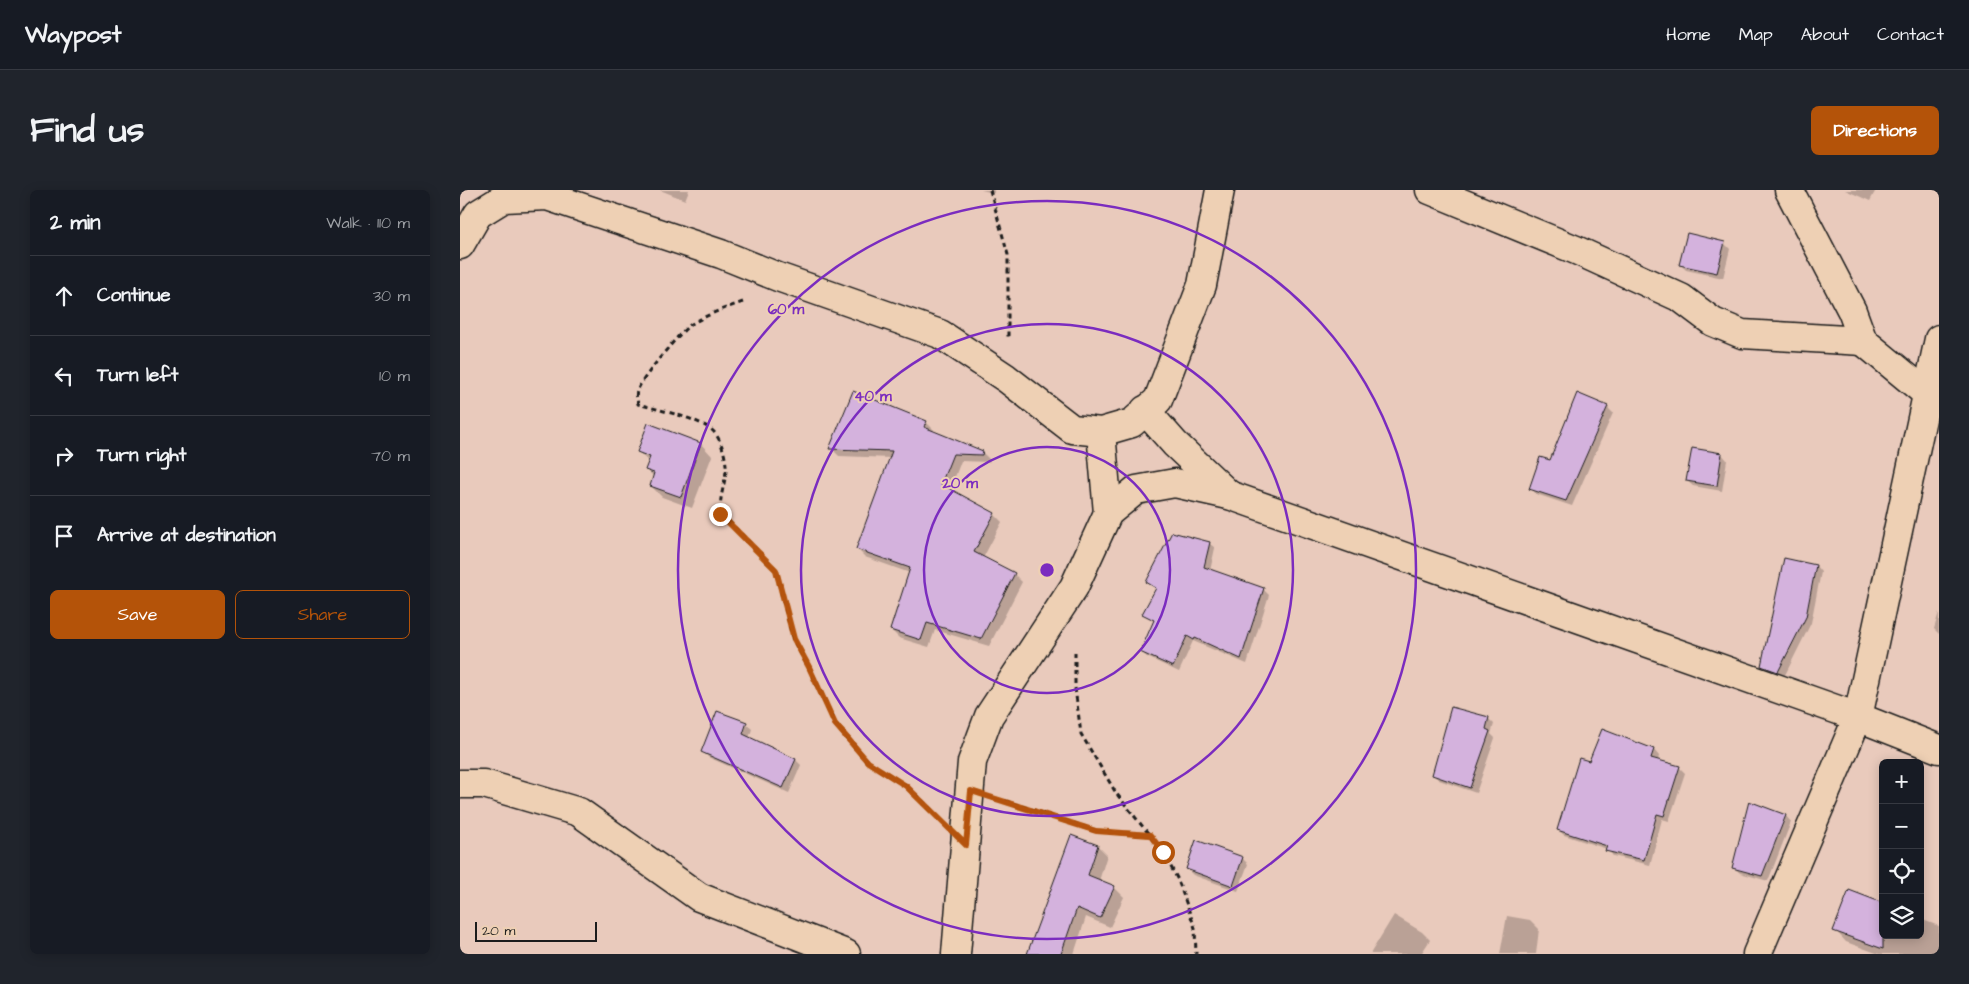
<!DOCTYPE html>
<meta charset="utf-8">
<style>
:root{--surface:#171b24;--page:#20242c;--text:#f1f3f6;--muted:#9ea1a6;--line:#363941;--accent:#b45309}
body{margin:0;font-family:"Architects Daughter",sans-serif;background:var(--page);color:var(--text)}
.controls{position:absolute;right:15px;bottom:15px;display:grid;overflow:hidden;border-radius:8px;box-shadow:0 2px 12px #0003}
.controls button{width:45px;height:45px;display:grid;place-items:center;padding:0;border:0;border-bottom:1px solid var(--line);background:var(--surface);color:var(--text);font:25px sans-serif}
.scale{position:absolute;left:15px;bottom:12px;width:122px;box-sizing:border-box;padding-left:5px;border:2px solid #1c1c1c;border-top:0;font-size:14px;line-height:18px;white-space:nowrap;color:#1c1c1c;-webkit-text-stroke:4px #eed0b4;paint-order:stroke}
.stop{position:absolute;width:15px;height:15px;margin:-11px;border:4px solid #b45309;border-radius:50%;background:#fff}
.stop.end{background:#b45309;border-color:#fff;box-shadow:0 1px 5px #0008}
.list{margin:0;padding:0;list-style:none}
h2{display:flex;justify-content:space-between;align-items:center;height:65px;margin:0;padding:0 20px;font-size:21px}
h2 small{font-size:16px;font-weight:400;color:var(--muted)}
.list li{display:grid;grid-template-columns:32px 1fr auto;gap:15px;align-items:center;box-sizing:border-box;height:80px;padding:0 20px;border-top:1px solid var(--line)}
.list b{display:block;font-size:19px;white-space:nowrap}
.list em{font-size:16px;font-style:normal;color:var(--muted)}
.actions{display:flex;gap:10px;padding:15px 20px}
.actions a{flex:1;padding:11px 0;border:1px solid var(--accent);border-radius:8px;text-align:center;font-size:18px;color:var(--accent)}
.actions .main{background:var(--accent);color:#fff}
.icon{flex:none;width:28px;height:28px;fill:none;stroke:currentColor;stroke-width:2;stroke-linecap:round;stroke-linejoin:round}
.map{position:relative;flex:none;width:1479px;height:764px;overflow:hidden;border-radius:8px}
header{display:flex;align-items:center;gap:30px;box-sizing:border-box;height:70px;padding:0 25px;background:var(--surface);border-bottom:1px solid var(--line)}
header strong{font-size:24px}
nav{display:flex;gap:28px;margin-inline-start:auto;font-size:18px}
.intro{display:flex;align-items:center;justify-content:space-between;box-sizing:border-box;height:120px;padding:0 30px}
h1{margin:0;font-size:35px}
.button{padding:12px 22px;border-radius:8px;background:var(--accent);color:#fff;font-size:18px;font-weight:700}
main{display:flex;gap:30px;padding:0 30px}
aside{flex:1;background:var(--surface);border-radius:8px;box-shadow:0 2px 12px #0003}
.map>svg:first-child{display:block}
</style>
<header>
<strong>Waypost</strong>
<nav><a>Home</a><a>Map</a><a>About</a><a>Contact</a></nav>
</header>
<div class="intro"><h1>Find us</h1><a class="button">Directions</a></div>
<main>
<aside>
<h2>2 min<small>Walk · 110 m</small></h2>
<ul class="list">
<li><svg class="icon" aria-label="ahead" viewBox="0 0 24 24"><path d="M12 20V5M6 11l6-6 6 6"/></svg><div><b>Continue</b></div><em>30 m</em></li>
<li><svg class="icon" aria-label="left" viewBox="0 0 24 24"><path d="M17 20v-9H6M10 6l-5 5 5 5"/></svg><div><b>Turn left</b></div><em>10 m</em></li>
<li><svg class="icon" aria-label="right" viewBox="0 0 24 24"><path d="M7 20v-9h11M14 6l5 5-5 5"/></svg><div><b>Turn right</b></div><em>70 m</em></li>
<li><svg class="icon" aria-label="arrive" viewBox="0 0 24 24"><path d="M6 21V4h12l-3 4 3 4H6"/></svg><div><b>Arrive at destination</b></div></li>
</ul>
<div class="actions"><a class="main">Save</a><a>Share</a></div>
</aside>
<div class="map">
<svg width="1479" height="764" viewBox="0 0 1479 764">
<rect width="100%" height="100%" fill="#e9cabc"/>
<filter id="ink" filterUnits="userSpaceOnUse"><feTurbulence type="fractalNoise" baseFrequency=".02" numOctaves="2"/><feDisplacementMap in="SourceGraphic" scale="10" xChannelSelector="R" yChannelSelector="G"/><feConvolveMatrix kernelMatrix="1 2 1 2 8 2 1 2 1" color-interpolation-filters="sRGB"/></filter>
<g filter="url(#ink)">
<!-- shadow -->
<g fill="#0003">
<path d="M200,0h29l-4,10z"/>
<path d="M521,0h13v3z"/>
<path d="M1385,0h31l-6,11z"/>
<path d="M1264,53l6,6 -7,29 -37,-8 -5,-5z"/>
<path d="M1147,217l6,6 -41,93 -36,-12 -5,-6 19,-26z"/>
<path d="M466,232l8,8 -1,2 49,20 8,8 -1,2 -28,-1 -11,29 44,24 8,8 -19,36 31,16 8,8 -33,64 -54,-16 -6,17 -30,-9 -8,-8 19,-57 -45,-16 -8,-8 34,-91 -52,-2 -8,-8z"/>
<path d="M188,235l53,19 11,12 -20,52 -30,-11 -11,-11 3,-9 -8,-8 3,-7 -11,-10z"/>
<path d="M1262,264l5,6 -5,31 -29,-5 -6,-5z"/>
<path d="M749,353l6,5 -5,23 53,18 6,6 -22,69 -54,-23 -14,31 -32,-15 -6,-5 14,-30 -12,-9 14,-23 -9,-8z"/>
<path d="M1356,376l5,6 -10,51 -27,54 -16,-5 -6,-6z"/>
<path d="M1479,422v22l-5,-5z"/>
<path d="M1028,528l6,6 -3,10 4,4 -19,55 -37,-13 -6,-5z"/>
<path d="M286,534l6,5 -3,9 47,22 5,5 -12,28 -81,-36 -5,-5z"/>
<path d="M1143,540l51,20 5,6 -1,5 21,6 6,6 -16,48 -7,-2 -12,46 -37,-9 -6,-7 -43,-14 -6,-5 32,-67z"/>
<path d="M1290,613l36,13 5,6 -23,59 -28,-8 -6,-5z"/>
<path d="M638,656l9,9 -8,26 15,6 10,10 -14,30 -24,-10 -12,37h-37z"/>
<path d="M782,668l6,6 -10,27 -45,-16 -6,-6z"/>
<path d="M934,725l28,17 8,8 -9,14h-51z"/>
<path d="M1047,726l23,4 9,9 -3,25h-36z"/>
<path d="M1460,729l19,7v28h-60l-33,-12 -11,-12 48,5h37z"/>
</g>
<!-- building -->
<g fill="#d4b2dd" stroke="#1c1c1c">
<path d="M1227,43l38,9 -8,31 -38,-8z"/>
<path d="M393,201l74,30 -3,6 59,24 -1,4 -29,-1 -12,30 54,29 -21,39 41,21 -34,66 -54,-16 -6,17 -31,-10 20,-62 -54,-19 36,-98 -63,-2z"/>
<path d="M1117,203l31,13 -42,95 -37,-12 11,-32 10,3z"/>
<path d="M188,233l53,20 -20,54 -31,-11 4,-13 -9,-3 5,-13 -13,-5z"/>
<path d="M1232,258l30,5 -5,33 -31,-5z"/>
<path d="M712,342l38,10 -6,25 60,21 -23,71 -46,-21 -1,2 -7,-4 -14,31 -33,-15 14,-32 -12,-6 14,-26 -10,-6z"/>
<path d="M1324,368l32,7 -10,52 -28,55 -17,-6z"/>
<path d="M991,517l38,10 -3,12 4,2 -20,57 -38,-13z"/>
<path d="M257,521l30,11 -4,12 53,25 -13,29 -82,-36z"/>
<path d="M1142,539l52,20 -3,9 29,8 -16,50 -7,-2 -13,46 -39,-9 2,-5 -50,-16 22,-72 10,3z"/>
<path d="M1289,611l37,14 -24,61 -30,-8z"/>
<path d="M611,645l27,10 -10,30 27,11 -15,32 -23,-10 -16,46h-34z"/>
<path d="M736,650l47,17 -10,29 -47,-17z"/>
<path d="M1389,700l34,13v46l-50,-18z"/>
</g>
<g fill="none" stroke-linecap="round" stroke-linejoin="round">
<!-- minor casing -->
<g stroke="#1c1c1c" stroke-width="31">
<g id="minor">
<path d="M970,0l146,60 105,48 32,24 29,12 121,7"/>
<path d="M1329,0l63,121 11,30 75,62"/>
<path d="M0,55l18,-31 26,-16 43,-2 174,58 57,23 162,57 66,44 66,51 29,3 31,-9 26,-23 44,-115 18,-95"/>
<path d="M685,220l30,34 54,51"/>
<path d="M641,242l7,81"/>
<path d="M0,594h24l95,28 120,85 147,57"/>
<path d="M496,764l16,-192 17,-46 85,-129 34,-74 28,-23 39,-7 54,12 629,222 81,32"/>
<path d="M1297,764l101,-237 81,-378"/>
</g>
</g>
<!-- path -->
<g stroke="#1c1c1c" stroke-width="3" stroke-dasharray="5 4" stroke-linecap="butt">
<path d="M530,0l18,65v82"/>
<path d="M283,112c-18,6 -37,13 -53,23 -10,7 -47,52 -52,64 -3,5 -1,9 0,15 20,6 62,14 76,28 7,8 11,22 12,33 1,16 -8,32 -5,49l55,56 17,69 16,28 26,57 33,38 38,24 26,25"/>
<path d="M615,462v36l6,46 35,59 47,59 15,28 17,48 1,26"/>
<path d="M545,611l91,30 54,4"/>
</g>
<!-- minor -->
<use href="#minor" stroke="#eed0b4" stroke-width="28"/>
</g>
</g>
<g fill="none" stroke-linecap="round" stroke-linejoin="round" filter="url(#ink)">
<!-- route -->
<path stroke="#b45309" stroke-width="6" d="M260,324l56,56 18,69 15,28 26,57 33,38 38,24 60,59 5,-54 125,40 54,4 13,17"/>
</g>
<!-- distance rings -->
<g fill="none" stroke="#7b2cbf" stroke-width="2.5">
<circle cx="587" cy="380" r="123"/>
<circle cx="587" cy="380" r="246"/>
<circle cx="587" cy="380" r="369"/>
</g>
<circle cx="587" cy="380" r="8" fill="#7b2cbf" stroke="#eed0b4" stroke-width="2.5"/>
<g font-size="15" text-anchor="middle" font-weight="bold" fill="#7b2cbf" stroke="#eed0b4" stroke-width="4" stroke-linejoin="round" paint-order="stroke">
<text x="326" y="124">60 m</text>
<text x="413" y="211">40 m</text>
<text x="500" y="298">20 m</text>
</g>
</svg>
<div class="controls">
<button>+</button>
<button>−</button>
<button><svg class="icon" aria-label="locate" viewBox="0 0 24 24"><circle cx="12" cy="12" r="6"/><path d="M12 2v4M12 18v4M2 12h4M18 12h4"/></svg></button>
<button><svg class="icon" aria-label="layers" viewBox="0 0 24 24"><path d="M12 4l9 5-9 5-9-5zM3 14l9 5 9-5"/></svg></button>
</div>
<div class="scale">20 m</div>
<div class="stop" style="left:703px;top:662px"></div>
<div class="stop end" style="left:260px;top:324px"></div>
</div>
</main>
